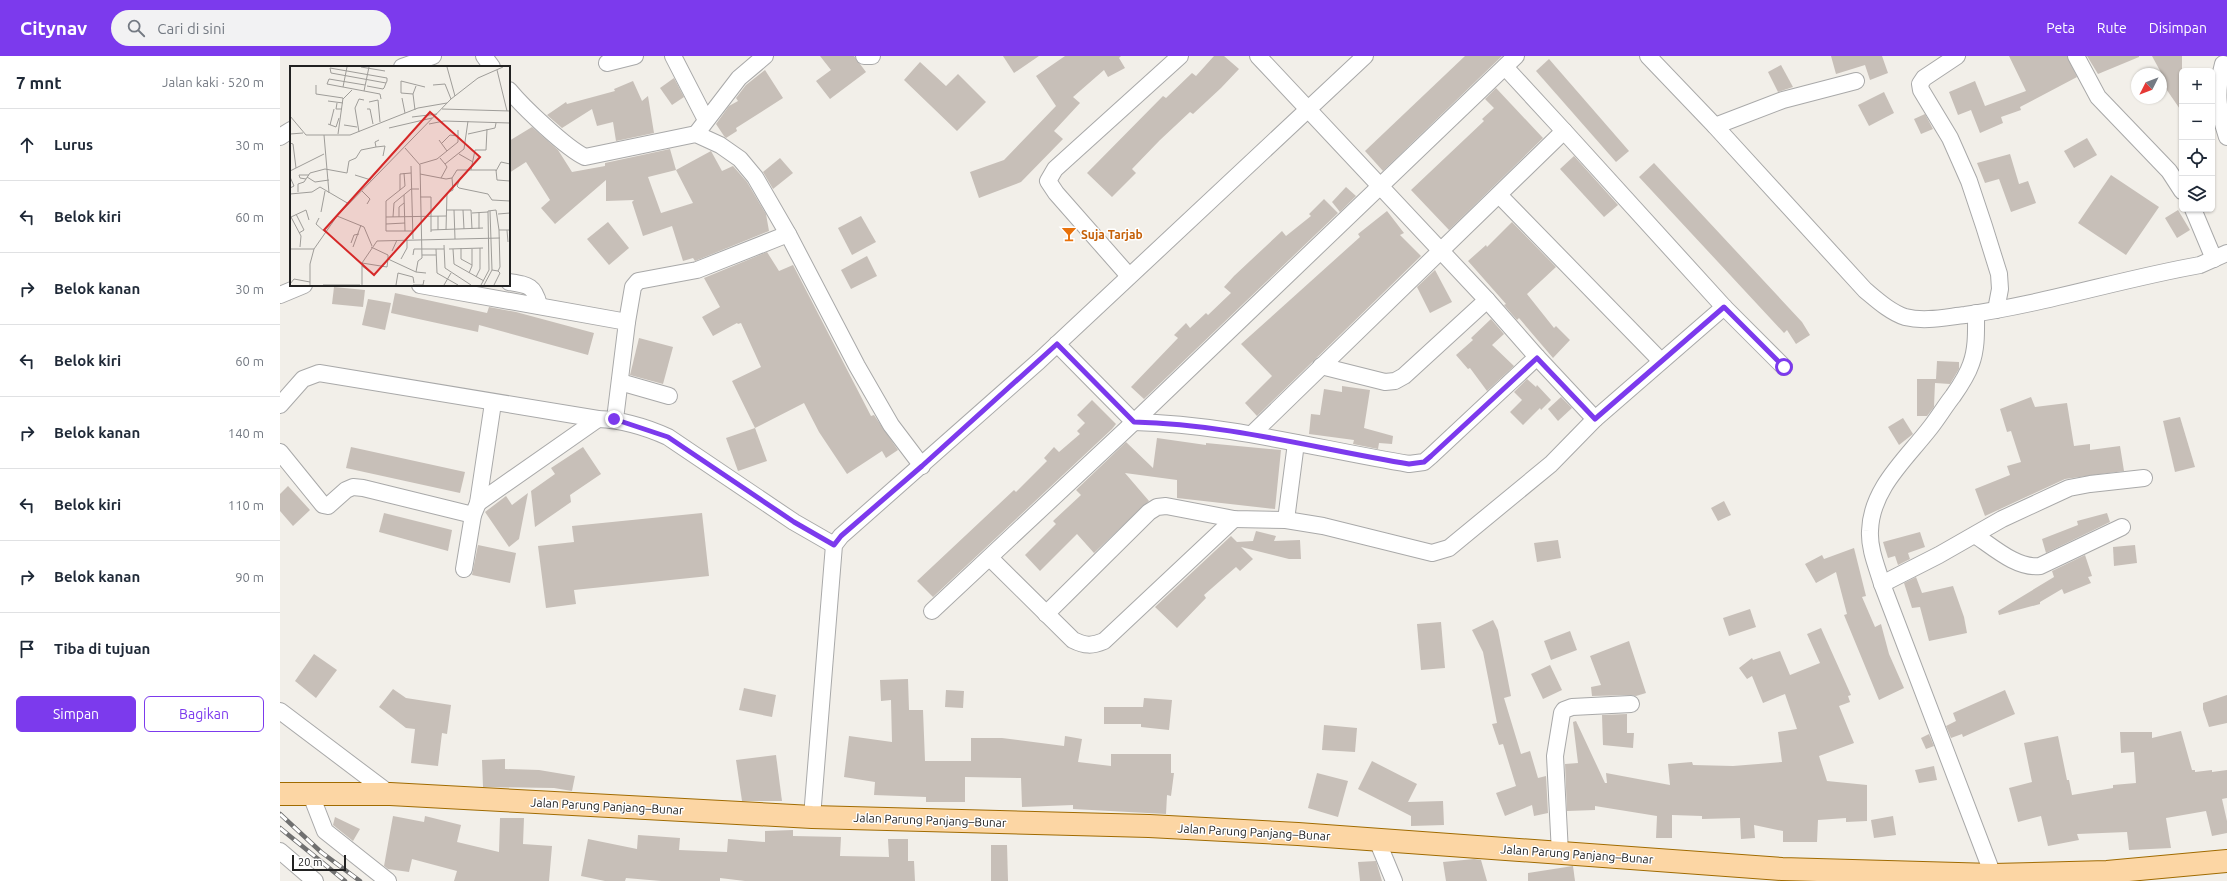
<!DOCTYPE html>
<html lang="id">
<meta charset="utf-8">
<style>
:root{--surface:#fff;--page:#f2f2f3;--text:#1f2937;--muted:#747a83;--line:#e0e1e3;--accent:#7c3aed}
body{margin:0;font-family:Ubuntu,sans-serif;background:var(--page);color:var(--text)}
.controls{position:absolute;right:12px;top:12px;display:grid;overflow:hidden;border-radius:6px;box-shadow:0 1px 3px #0004}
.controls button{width:36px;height:36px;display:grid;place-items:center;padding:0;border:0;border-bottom:1px solid var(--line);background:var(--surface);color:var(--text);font:20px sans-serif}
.compass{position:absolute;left:1851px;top:12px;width:36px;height:36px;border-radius:50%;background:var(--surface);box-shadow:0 1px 3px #0004;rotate:228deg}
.scale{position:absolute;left:12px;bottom:10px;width:54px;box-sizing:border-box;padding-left:4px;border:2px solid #222;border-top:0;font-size:11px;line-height:14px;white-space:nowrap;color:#222;-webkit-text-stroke:3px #fff;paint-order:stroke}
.stop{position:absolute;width:12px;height:12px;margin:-9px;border:3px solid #7c3aed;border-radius:50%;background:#fff}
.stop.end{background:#7c3aed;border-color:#fff;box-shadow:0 1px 4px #0008}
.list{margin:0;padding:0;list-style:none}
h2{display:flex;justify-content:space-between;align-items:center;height:52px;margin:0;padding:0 16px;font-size:17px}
h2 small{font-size:13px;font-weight:400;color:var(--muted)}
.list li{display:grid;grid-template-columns:26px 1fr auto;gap:12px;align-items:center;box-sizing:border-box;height:72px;padding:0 16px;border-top:1px solid var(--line)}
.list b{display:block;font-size:15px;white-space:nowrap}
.list em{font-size:13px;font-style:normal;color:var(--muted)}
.actions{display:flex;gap:8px;padding:12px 16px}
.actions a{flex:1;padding:9px 0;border:1px solid var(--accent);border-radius:6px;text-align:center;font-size:14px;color:var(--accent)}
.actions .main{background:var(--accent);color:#fff}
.icon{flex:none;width:22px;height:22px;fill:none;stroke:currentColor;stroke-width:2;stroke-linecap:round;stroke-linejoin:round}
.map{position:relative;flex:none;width:1947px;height:825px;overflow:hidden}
header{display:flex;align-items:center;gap:24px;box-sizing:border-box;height:56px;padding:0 20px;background:var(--accent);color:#fff}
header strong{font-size:19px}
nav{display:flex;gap:22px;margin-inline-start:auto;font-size:14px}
.search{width:280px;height:36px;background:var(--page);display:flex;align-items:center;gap:10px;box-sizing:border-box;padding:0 14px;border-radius:22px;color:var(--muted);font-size:15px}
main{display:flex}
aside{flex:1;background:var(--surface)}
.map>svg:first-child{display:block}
</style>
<header>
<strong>Citynav</strong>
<div class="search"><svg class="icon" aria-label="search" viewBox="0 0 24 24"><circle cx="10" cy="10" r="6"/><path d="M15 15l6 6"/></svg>Cari di sini</div>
<nav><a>Peta</a><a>Rute</a><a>Disimpan</a></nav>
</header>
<main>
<aside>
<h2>7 mnt<small>Jalan kaki · 520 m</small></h2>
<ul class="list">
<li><svg class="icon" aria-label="ahead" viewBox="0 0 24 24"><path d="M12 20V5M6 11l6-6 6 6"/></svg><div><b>Lurus</b></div><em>30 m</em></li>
<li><svg class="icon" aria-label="left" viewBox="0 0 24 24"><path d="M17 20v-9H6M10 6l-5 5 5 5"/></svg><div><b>Belok kiri</b></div><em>60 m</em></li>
<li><svg class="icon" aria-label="right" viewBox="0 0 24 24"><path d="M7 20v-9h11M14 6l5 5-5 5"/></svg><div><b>Belok kanan</b></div><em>30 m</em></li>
<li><svg class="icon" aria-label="left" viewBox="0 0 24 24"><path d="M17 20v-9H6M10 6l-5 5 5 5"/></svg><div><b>Belok kiri</b></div><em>60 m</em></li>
<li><svg class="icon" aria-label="right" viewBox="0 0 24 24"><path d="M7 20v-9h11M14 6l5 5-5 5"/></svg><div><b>Belok kanan</b></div><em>140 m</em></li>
<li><svg class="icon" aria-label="left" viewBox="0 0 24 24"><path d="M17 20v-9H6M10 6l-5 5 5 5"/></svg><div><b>Belok kiri</b></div><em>110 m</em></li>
<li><svg class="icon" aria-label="right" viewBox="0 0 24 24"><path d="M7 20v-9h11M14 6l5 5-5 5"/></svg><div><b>Belok kanan</b></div><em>90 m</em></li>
<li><svg class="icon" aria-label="arrive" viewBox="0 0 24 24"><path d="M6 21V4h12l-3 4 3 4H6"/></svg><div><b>Tiba di tujuan</b></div></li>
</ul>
<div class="actions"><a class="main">Simpan</a><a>Bagikan</a></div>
</aside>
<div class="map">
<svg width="1947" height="825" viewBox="0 0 1947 825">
<rect width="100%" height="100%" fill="#f2efe9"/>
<!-- building -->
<g fill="#c7bfb8" fill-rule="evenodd">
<path d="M540,0h34l12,16 -36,27 -14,-18 15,-11z"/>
<path d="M723,0h36l-25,17z"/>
<path d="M785,0h56l-2,2 6,10 -17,9 -4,-7 -31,27 7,6 -26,28 9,8 -42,43 -42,16 -9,-26 34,-12 52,-54 -20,-30z"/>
<path d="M934,0h10l15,13 -18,19 -28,26 -3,-2 -30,28 -28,29 4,4 -24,24 -25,-24 76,-77 3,2 26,-25 4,3z"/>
<path d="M1185,0h37l-119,115 -18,-20z"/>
<path d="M1551,0h51l6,17 -18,7 -5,-15 -29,9z"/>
<path d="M1729,0h58l10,21 -57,30 1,3 -20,7 2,6 -23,10 -9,-23 -13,5 -9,-23 26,-11 10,25 41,-15z"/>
<path d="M1807,0h52v1l-41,17z"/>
<path d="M1872,0h30v56l-20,-29 3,-3z"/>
<path d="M1269,3l80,92 -13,11 -80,-91z"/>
<path d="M640,6l26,24 12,-12 28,28 -29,29 -53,-51z"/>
<path d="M1501,9l12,22 -15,5 -10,-20z"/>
<path d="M485,14l18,28 -47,30 1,3 -11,7 -2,-2 -8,-12 13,-18 9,-5 -2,-3 10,-13z"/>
<path d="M394,22l10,19 -12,8 -12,-17z"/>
<path d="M353,25l9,20 6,-5 6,37 -38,8 -3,-19 -16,4 -5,-17 -30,19 -15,-13 19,-13 1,2 48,-13 -1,-2z"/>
<path d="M1216,32l47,50 -94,92 -38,-40 73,-69 -2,-2 12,-11 -9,-9z"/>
<path d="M1604,36l10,21 -25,13 -11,-21z"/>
<path d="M1645,58l8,15 -12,5 -7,-15z"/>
<path d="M252,71l26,23 14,22 33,-6v-3l65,-14 6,21 35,-19 11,20 11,-5 14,16 19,32 3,17 -74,30 -2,-3 -10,3 -11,-35 -29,10 -11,-34 2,-2 -28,1v-21l-51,44 -14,-16 9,-8 -24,-38 -17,11v-32zM396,114l17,33 -32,10 -13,-36z"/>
<path d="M1807,82l10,17 -23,13 -10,-17z"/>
<path d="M1730,98l9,30 9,-3 8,22 -25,9 -12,-33 -14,4 -8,-20z"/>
<path d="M1294,100l44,49 -14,12 -44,-48z"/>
<path d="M500,102l13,15 -20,16 -10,-17z"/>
<path d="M1374,107l148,159 8,13 -14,9 -9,-14 -3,3 -145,-156z"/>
<path d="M1831,119l48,32 -33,48 -48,-32z"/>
<path d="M1066,131l10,9 -16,16 -8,-10z"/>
<path d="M1044,143l14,14 -194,186 -13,-12 47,-49 -4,-3 12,-12 4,5 16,-15 2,2 23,-22 -7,-6 10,-11 48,-45 4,5 25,-20 -2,-2z"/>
<path d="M1898,154l12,20 -13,8 -12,-20z"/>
<path d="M1107,155l17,22 -4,2 21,21 -164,160 -12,-13 27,-27 -31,-32 119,-107 -2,-3z"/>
<path d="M581,160l15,26 -24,13 -14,-27z"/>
<path d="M328,166l21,26 -20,17 -22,-26z"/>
<path d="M1232,166l44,45 -29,27 27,34 2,-2 14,14 -17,18 -34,-40 -2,2 -13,-15 2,-1 -38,-43 18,-16 1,2z"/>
<path d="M487,196l12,19 14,-6 78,151 3,-1 24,35 -12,8 -4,-7 -35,23 -28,-42 -15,-29 -49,25 -23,-47 29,-14 -20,-44 -3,1 -1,-1 -24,13 -11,-19 18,-10 -16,-29z"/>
<path d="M587,200l10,20 -26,13 -10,-19z"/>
<path d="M1155,214l17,32 -22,11 -13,-26z"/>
<path d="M54,231l31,3 -2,17 -31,-3z"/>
<path d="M115,237l92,20 2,-6 27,5 78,21 -6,22 -109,-30 -1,7 -87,-19z"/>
<path d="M88,243l23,4 -6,27 -23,-5z"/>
<path d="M1211,263l13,15 -12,11 22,21 -27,25 -17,-23 -2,1 -12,-14 17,-15 -2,-2z"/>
<path d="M359,282l34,9 -10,37 -33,-9z"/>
<path d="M1657,305l22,1v7l-9,15 -15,-1 -1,24 -7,9h-10v-37h19z"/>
<path d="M1247,323l9,8 1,-2 14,15 -10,10 -1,-2 -17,17 -13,-13 12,-12 -8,-8z"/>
<path d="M1062,330l28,4 -6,38 29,8 -1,8 -13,-1 -1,6 -25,-5 1,-4 -45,-6 2,-20 9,1 4,-26 18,3z"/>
<path d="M1281,341l11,11 -14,13 -10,-12z"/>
<path d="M1751,341l4,10 32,-4 7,43 16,-2v6l30,-4 4,25 -59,8 -80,37 -10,-27 35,-14 -3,-9 14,-4 -10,-31 -4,1 -7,-23z"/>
<path d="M812,344l24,24 -4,5 -179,168 -16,-16 97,-91 2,2 31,-31 -3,-3 10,-11 5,5 21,-18 -3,-3 8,-8 -8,-8z"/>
<path d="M1900,361l15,50 -20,5 -12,-51z"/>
<path d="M1623,362l10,16 -14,11 -11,-18z"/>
<path d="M475,372l12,33 -29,10 -12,-33z"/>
<path d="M877,382l49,7v-2l75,7 -6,59 -98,-11v-18l-52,-7 24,28 -55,52 -17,-19 -37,37 -15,-16 31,-31 -3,-3 28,-26 -5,-5 50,-48 27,26z"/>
<path d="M71,391l114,25 -5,21 -114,-25z"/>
<path d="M303,391l18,27 -31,21 1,7 -36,25 -4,-36 24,-17 -4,-6z"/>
<path d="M8,430l22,24 -17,16 -13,-15v-17z"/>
<path d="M248,437l-9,46 -10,8 -24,-35 21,-16 6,9z"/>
<path d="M1444,445l7,14 -13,6 -7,-13z"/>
<path d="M104,457l68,17 -4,21 -69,-19z"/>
<path d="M422,457l7,63 -135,14 2,14 -30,4 -8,-62 36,-4 -2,-16z"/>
<path d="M1827,457l3,9 -64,31 -4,-14 36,-14 -1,-4z"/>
<path d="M976,475l20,5 -2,5 26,-1 1,19h-12l-48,-12 12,12 -13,12 -4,-4 -32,28 2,3 -29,30 -22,-21 76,-71 6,6 16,-1z"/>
<path d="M1640,476l5,15 -17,6 2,6 -12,6 -3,-9 -7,2 -5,-16z"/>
<path d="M1278,484l3,18 -24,4 -3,-19z"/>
<path d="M198,489l38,8 -6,30 -38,-8z"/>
<path d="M1855,489l2,18 -23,3 -1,-19z"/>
<path d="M1574,492l12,48 -4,1 13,30 6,-3 8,30 15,34 -25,12 -35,-85 3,-1 -11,-42 -20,11 -11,-19 17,-9 2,4z"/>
<path d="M1805,499l7,21 -4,1 3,6 -27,11 -2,-5 -22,13v2l-41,11 -1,-4 56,-34 -2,-6z"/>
<path d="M1636,521l6,16 31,-7 11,31 3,16 -38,8 -9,-34 -8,1 -8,-25z"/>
<path d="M1470,553l6,18 -27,9 -6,-18z"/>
<path d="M1213,564l5,10 13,66 -7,2 17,56 9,-3 8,27 8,-2 2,37 -14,3 -2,-11 -27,11 -9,-23 20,-7 -13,-42 -4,1 -7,-21 5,-1 -14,-71 -11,-22z"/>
<path d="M1161,566l4,46 -24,2 -4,-46z"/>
<path d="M1541,572l30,67 -3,1 2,6 -11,4 15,37 -35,13 8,25 40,4v36l-21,1v-4l-28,2 -1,22h-34v-11l-29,-6 1,13 -14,1 -1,-21 -38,1v-3l-30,-1v23h-16l1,-22 -62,-10v4l-28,1 -2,-47 13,-1 -5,-41 3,-1 29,62h2l-1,-10 64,12 -2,-21 24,-2 1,3 40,1 49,-4 -4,-30 19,-3 -12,-35 -22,9 -11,-27 -5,3 -8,-11 13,-10 1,2 27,-9 10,24 30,-12 -13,-29z"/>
<path d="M1290,575l7,19 -26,10 -7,-19z"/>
<path d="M1349,585l17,52 -10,3 -5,-1 -39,1 -1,-9 10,-2 -11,-29z"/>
<path d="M34,598l23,16 -21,28 -21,-17z"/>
<path d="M1270,609l12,25 -19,9 -12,-25z"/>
<path d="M628,623l1,31h14l2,51h46v-23h31l62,8 1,-10 17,3 -4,23 33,4v-12h60v19h3l-3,23 -4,-1 -1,19 -93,-5v-4l-51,2 -1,-29 -56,-1v25h-39v-5l-52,-2 1,-13 -31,-5 5,-41 43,6 -1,-42 -10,1 -1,-21z"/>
<path d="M464,632l32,7 -4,22 -33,-7z"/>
<path d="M113,633l13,9 45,7 -4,29 -5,-1 -4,33 -27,-3 4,-34 -9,-1 -27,-21z"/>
<path d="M666,634l18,1 -1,17 -18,-1z"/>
<path d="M1725,634l10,24 -52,23 -1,-3 -11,4 -5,-12 10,-5 -3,-8z"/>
<path d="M1947,639v28l-18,4 -6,-18v-6z"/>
<path d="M864,642l28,2 -3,30 -28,-3v-3h-37v-17h39z"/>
<path d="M1347,658v19h7l-1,15 -30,-3 -1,-30z"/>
<path d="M1044,669l33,3 -2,24 -33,-2z"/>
<path d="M1901,675l11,39h3v2l17,-2v2l15,-2v28l-5,1 5,22v12l-15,3 -6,-25 -40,7 5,30 -42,2 -2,-18 -50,2 2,6 -31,6 -7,-30 -23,6 -9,-34 23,-6 -8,-39 34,-7 9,44h2l3,15 41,-7v-3l23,-2 -2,-31 -13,1 -1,-21h32v6z"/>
<path d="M1649,678l5,12 -8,3 -5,-11z"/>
<path d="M496,699l6,46h-40l-6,-41z"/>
<path d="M225,703v10l34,1 36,6 -3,15 -18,-3 -71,-1 -1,-27z"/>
<path d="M1092,705l45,23 -9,18 35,-1 1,24 -33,1v-10l-53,-27z"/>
<path d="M1654,710l3,14 -18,3 -4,-13z"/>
<path d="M1037,717l31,8 -10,36 -30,-9z"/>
<path d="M113,760l31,6 1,-6 36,9 -4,17 42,10 1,-34h24l-1,26 29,2 -3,35h-95l3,-10 -45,-12 -3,13 -21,-3 -4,-3z"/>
<path d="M1613,760l3,19 -22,3 -3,-18z"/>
<path d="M55,761l25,12 -7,12 -20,-16z"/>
<path d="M513,774v6l48,1 -1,19 49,1 -1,-18h20v22h6l1,20h-170l-25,-3v3h-59l-35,-3 -1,3h-20l-24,-5 7,-37 49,10 1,-14 42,3 -1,12 48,2 1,-13 37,3v-11z"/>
<path d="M711,789h16l1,36h-17z"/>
<path d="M1194,803l7,1 6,21h-41l-3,-19z"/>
<path d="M1096,805l6,20h-22l-2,-19z"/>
<path d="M1293,810l2,15h-47v-8z"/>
</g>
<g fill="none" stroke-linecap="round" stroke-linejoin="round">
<!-- minor casing -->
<g stroke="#a9a9a9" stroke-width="18">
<g id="minor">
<path d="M204,0l8,11"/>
<path d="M393,0l33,64"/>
<path d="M584,0h8"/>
<path d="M978,0l229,244 50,57 58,62"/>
<path d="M1368,0l67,70 150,164c12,10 25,22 40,27 20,5 41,0 60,-2 79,-11 156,-36 235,-50l27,-12"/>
<path d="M1677,0l-33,22 -4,6 1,6 29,48 19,43 15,45 15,48 1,15 -4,21"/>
<path d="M1796,0l22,41 71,74 13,20"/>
<path d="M327,7l28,-7"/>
<path d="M1943,8c-8,30 -5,45 4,73"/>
<path d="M122,11l31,-11"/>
<path d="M229,34c14,17 57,58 76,67l111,-23 24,11 20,14 15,18 33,57 69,132 34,59 31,41"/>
<path d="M1435,70l68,-26 73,-19"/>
<path d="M416,78l43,-56 26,-22"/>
<path d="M0,81l11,-7"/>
<path d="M1219,139l162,166"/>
<path d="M1913,153l21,50"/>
<path d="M849,220l-73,-83 -8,-12 7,-12 125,-113"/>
<path d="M229,226c19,3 25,3 30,23"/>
<path d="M140,229l207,37 -12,97"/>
<path d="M0,239l24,-10"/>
<path d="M1444,251l60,60"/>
<path d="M1696,257c0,17 1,35 -5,51 -4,12 -11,22 -18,32 -8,10 -15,22 -23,32 -24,31 -59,61 -60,103 -1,18 7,36 12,53l111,291"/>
<path d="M347,266l6,-35 5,-6 59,-11 91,-36"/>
<path d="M777,288l77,78c93,2 184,27 275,42l15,-2 7,-6 106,-99"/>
<path d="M1041,310l64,16 10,-1 9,-5 83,-76"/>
<path d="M340,326l49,14"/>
<path d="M0,349l23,-26 16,-6 279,46c24,1 48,8 70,18l126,85 40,23"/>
<path d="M972,378l312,-303 -59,-64"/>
<path d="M0,396l43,53 5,1 18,-16 7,-3 10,1 110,27"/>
<path d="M198,447l120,-84"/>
<path d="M1006,464l10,-77"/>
<path d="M1695,479c18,12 42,34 65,31l82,-39"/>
<path d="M710,502l83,82c12,6 19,6 31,1l130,-122"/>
<path d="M184,513l9,-54 5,-12 15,-100"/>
<path d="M1602,528l57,-29 63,-36 67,-31 21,-4 54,-6"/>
<path d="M652,555l202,-189 382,-366"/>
<path d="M766,558l103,-102 8,-5 9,-1 68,13 52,1 37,6 109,27 17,-5 102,-84 44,-45 129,-112 -160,-176"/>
<path d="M0,655l110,83"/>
<path d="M31,739l14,36 63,50"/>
<path d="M532,761l22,-272 7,-9 198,-175 326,-305"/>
<path d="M1097,784l17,41"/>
<path d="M0,795l35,30"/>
<path d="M1280,797l-5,-97 7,-43 2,-3 8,-3 59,-3"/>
</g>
</g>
<!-- primary casing -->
<g stroke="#a06b00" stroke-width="24">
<path id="primary" d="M0,738h110l422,23 337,9 149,8 484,35 211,6 114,-3 120,-11"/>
</g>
<!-- minor -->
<use href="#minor" stroke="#fff" stroke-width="16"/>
<!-- primary -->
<use href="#primary" stroke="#fcd6a4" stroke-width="22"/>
<!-- rail casing -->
<g stroke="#707070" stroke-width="4.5">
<g id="rail">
<path d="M0,758l41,38 39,29"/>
<path d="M0,772l65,53"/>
</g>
</g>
<!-- rail -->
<use href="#rail" stroke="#fff" stroke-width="3" stroke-dasharray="9" stroke-linecap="butt"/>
</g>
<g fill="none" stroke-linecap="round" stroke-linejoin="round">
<!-- route -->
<path stroke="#7c3aed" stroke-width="5" d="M334,363l54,18 126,85 40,23 7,-9 81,-70 135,-122 77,78c93,2 184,27 275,42l15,-2 7,-6 106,-98 58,61 129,-112 60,60"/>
</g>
<!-- icons -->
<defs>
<g id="bar-bare" transform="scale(1.2)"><path d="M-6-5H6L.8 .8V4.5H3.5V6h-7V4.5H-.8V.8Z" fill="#e8710a" stroke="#fff" stroke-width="2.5" paint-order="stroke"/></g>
</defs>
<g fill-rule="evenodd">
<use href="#bar-bare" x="789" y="178"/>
</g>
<g text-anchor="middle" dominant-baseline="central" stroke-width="3" stroke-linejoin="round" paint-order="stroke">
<!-- food labels -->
<g font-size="12" font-weight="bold" fill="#c56008" stroke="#fff" text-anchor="start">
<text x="801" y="178">Suja Tarjab</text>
</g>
<!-- street labels -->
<g font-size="12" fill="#222" stroke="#fff">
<text transform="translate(327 750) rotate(3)">Jalan Parung Panjang–Bunar</text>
<text transform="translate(650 764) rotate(2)">Jalan Parung Panjang–Bunar</text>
<text transform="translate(974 776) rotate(3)">Jalan Parung Panjang–Bunar</text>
<text transform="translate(1297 798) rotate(4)">Jalan Parung Panjang–Bunar</text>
</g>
</g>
<!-- overview -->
<g transform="translate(10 10)">
<rect width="220" height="220" fill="#f2efe9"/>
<path fill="none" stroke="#9f9d99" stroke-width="1" d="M71,1l24,4M157,1l8,29M207,4l10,41M26,19v9l27,4 -5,36M75,19l-36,-6 -2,5 53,10 1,5M143,19l12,-1 6,15M77,20l16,3 1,-1 2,-5 1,-2v-3l-57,-10 1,5 55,10M53,21l4,-20M74,25l5,-24M123,28l-12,-1v-12l24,6M112,32l3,15M53,33l9,-9M38,35l15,2M79,36l9,-2 2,22M47,37l-1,6h6M77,43h3l3,15M152,43l68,2M125,44l-2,-16 3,-8M0,50l16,19h44l68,-27 29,-5M122,51l25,-3M38,58l8,3 3,-9M139,58l15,-3 66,2M40,59l4,-16M54,59l13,2M99,62l43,-10M69,66l-4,-24 4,-9 5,1M0,68l13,-1M178,68l27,-6 1,-5M34,69l5,58M89,74l-4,2 1,5 9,-1 -2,10M149,74l8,11M0,77l3,1 3,24M151,78l9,-9 8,1M115,82l15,17 2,93 -4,3 -2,11M169,88l14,8M150,92l5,6 19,-15 4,-28M130,98l17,-5 21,-17v-12M121,100l2,73M181,104l4,-20h11l1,-21M0,105l34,-17M206,105l5,-9 9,2M114,107l1,13 -19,15v30h19M130,108l26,5 6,-1M65,109l16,5M0,111l4,9 -4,2M17,111l8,5 14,-2M171,111l-4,9 2,2 29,6 4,6 18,1M151,112l6,-11 -2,-3M16,113l-6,-1 -1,-3h10M110,124v-16l11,-1M72,125l8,8 -3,5M8,126v-8l6,-2 6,-9 15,-4 22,4 2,-12 7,-3 5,-8 15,-3M0,128l22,-2 8,-5 29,17M114,129l1,36h7M130,131h11v35M157,144h24l1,19M164,144l1,29M173,144l1,19M31,146l4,-21M189,146v17M182,147l16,-1M6,148l8,16 -5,3M208,148l12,-1M47,150l27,11 8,19M148,150v14M1,151l10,19 -1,11M1,151l15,-7 3,10M96,151l60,-1M103,151l1,-14 17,-14h8M109,151v-10l5,-4M29,152l-3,6 9,8M96,158l19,-1M141,164l52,-2M156,164l1,-37 6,-3 -1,-12 5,-8h39l1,10 13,1M217,164l1,12M61,177l3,-8 5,-1M154,179l1,23 26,17M63,181l8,-22M81,181l17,8v4l28,13 10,1M171,182v11l11,6M0,183h24M154,183h-8l1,24 21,12M159,183l34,-1M163,183l1,15 30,17M102,185l5,-11M123,189l1,-6h22M132,189h14M111,193l6,-11v-8M72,197l25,4 1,-8M72,200l11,8M202,204l6,1 2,-4 -1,-37M179,207l3,-7v-17M186,211l4,-8v-21M0,218l4,-5 16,3M20,219v-21l4,-15 23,-33 114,-117 27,-21 25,-11M33,219h37M72,219v-22l15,-22 123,-3M106,219l2,-12 15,4 1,6M123,219h10l1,-5M154,219l7,-12M191,219l8,-15 -1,-59 8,-1 3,20h11M194,219l8,-15 -2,-59M204,219l6,-12 -2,-2"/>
<path fill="#d62828" fill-opacity="0.15" stroke="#d62828" stroke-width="2" d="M140,46l50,45 -106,118 -50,-45z"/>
<rect width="220" height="220" fill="none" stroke="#222" stroke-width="2"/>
</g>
</svg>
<div class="controls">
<button>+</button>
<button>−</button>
<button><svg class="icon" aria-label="locate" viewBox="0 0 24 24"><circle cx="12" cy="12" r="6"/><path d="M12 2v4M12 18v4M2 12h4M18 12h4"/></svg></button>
<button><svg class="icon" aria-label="layers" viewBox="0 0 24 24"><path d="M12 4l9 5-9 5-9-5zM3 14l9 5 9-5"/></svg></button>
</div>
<svg class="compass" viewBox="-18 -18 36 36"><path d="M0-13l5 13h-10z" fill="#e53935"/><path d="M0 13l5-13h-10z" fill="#747a83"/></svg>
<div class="scale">20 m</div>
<div class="stop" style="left:1504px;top:311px"></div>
<div class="stop end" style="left:334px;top:363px"></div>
</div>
</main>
